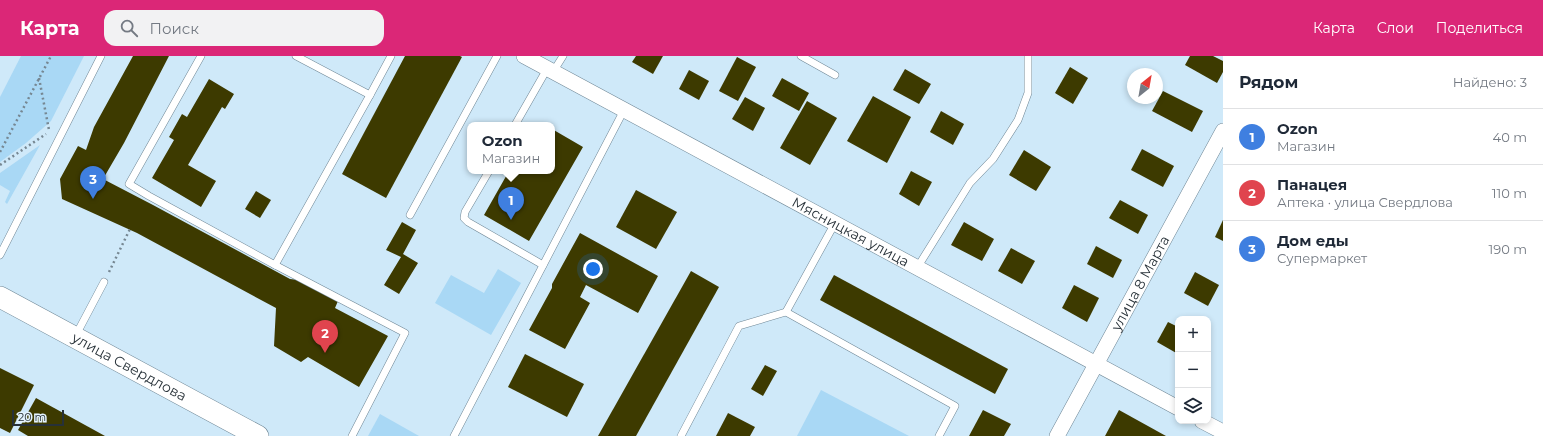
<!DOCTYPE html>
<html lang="ru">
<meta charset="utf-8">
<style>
:root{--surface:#fff;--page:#f2f2f3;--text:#1f2937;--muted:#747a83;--line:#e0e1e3;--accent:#db2777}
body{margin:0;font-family:Montserrat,sans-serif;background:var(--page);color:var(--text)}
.controls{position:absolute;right:12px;bottom:12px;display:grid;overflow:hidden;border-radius:8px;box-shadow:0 2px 6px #0003}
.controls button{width:36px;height:36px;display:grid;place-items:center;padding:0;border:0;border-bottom:1px solid var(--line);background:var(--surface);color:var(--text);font:20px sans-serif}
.compass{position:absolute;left:1127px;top:12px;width:36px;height:36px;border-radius:50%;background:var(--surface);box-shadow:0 2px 6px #0003;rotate:31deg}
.scale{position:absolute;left:12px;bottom:10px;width:52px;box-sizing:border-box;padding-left:4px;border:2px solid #273138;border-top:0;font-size:11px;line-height:14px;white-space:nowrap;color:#273138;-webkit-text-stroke:3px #e5f4fe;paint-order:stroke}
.you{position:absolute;left:593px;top:213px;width:14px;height:14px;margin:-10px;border:3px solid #fff;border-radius:50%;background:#1a73e8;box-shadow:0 0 0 6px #1a73e833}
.badge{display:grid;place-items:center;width:26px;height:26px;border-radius:50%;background:var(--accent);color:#fff;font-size:13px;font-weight:700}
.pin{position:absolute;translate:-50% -33px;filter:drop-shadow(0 1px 2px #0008)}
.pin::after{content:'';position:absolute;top:21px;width:14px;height:12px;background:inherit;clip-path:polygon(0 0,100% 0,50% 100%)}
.popup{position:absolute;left:467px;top:66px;width:88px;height:52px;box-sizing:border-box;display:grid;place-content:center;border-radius:8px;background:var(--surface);filter:drop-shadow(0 1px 3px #0005);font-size:13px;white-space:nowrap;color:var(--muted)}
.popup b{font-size:15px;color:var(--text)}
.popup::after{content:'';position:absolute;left:50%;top:100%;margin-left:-8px;border:8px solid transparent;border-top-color:var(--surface)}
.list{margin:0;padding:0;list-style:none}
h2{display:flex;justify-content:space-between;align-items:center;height:52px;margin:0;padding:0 16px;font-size:17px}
h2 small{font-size:13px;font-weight:400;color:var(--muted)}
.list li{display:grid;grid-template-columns:26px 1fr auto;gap:12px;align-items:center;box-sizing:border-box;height:56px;padding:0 16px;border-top:1px solid var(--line)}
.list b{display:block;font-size:15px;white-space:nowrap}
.list p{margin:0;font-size:13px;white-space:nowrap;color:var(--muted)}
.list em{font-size:13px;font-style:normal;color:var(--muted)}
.icon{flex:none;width:22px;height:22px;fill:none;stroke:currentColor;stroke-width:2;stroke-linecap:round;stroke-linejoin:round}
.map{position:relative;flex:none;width:1223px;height:380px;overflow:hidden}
header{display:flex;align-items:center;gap:24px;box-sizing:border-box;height:56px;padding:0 20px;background:var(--accent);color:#fff}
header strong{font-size:19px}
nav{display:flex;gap:22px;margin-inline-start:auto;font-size:14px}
.search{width:280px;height:36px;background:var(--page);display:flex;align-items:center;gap:10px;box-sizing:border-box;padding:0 14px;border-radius:12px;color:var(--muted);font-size:15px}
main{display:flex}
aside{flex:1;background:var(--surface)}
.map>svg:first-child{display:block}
</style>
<header>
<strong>Карта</strong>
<div class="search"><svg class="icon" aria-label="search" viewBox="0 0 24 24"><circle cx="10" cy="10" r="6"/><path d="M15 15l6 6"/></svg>Поиск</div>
<nav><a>Карта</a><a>Слои</a><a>Поделиться</a></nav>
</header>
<main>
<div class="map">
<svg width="1223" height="380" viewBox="0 0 1223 380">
<rect width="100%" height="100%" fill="#cfe9f9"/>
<!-- green -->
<g fill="#a9d8f5">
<path d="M21,0h63l-33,65 -25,22 -26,19v-65z"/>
<path d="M40,89l-33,59 -2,-2 5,-11 -10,-6v-12z"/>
<path d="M498,213l23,14 -30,52 -56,-32 16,-28 33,18z"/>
<path d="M821,334l88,46h-112z"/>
<path d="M380,358l39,22h-51z"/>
</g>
<!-- building -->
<g fill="#3d3a00">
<path d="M133,0h36l-45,87 -21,36 50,26 137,74 17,2 31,20 -3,7 53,28 -29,51 -51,-30 -7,5 -27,-16 2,-38 -139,-75 -75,-34 -2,-20 18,-33 8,4 8,-23z"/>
<path d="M405,0h55l2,1 -76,141 -44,-24z"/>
<path d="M636,0h27l-10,18 -21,-12z"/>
<path d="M1190,0h23l10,5v11l-6,11 -32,-18z"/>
<path d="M737,1l19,10 -18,34 -19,-10z"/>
<path d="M1070,11l18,11 -15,26 -18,-11z"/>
<path d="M905,13l26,15 -12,20 -26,-14z"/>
<path d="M689,14l20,11 -10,19 -20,-11z"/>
<path d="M782,22l27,15 -10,18 -27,-15z"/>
<path d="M209,23l25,15 -9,15 -3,-2 -34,58 28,16 -15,26 -49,-29 22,-38 -5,-3 13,-23 5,3z"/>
<path d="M1163,35l40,20 -11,21 -40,-21z"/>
<path d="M873,40l38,21 -24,46 -40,-22z"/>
<path d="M745,41l20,11 -12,23 -21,-12z"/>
<path d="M807,45l30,17 -27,47 -30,-17z"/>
<path d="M941,55l23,13 -11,21 -23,-13z"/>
<path d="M552,73l31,18 -54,94 -45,-26 25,-44h43z"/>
<path d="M1142,93l32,17 -11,21 -32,-17z"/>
<path d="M1024,94l27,17 -15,24 -27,-16z"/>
<path d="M911,115l21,11 -13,24 -20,-12z"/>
<path d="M636,134l41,22 -21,37 -40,-22z"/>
<path d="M256,135l15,9 -11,18 -15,-9z"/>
<path d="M1120,144l28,15 -10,19 -29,-16z"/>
<path d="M1223,164v21l-8,-4z"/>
<path d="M402,166l14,8 -13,24 15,9 -19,31 -15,-9 17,-28 -15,-7z"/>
<path d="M964,166l30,17 -12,22 -31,-16z"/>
<path d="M580,177l78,43 -20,37 -52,-28 -6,12 10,6 -25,46 -36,-19 23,-42v-4z"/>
<path d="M1096,190l26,14 -9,18 -26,-14z"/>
<path d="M1011,192l24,13 -13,23 -24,-13z"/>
<path d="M691,215l28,16 -83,149h-38z"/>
<path d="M1195,216l24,13 -11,21 -24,-13z"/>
<path d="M834,219l174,94 -13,25 -175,-94z"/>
<path d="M1074,229l25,13 -12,24 -25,-14z"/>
<path d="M1168,266l10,5v27l-21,-12z"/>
<path d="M525,298l59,30 -17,33 -59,-30z"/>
<path d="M765,309l12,6 -14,25 -12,-7z"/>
<path d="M0,312l34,17 -24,48 -10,-5z"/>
<path d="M36,342l69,38h-77l-10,-6z"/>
<path d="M983,354l28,14 -7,12h-35z"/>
<path d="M1119,354l47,26h-61z"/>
<path d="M728,357l27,14 -5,9h-34z"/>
</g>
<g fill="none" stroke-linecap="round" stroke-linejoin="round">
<!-- lane casing -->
<g stroke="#6e8695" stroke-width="8">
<g id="lane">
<path d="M201,0l-72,128 20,12 126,69 95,-170"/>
<path d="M296,0l74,39 21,-39"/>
<path d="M801,0l34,19"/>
<path d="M553,16l10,-16"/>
<path d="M515,69l32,-56"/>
<path d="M489,115l-24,41 -1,6 4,4 75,43"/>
<path d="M410,159l87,-159"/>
<path d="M0,199l101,-199"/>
<path d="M275,209l130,68 -53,103"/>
<path d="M917,212l53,-85 23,-24 25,-39 10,-27v-37"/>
<path d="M786,256l169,94 -16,30"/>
<path d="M76,279l28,-53"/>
<path d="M454,380l170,-326"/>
<path d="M681,380l58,-110 47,-14 49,-89"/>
</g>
</g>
<!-- street casing -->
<g stroke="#6e8695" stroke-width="16">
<g id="street">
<path id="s1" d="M524,0l654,352"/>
<path d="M1202,365l21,11"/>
<path id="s2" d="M1057,380l166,-305"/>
</g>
</g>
<!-- secondary casing -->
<g stroke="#6e8695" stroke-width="22">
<g id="secondary">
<path id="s3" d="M0,241l258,139"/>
</g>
</g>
<!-- path -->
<g stroke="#768792" stroke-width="2.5" stroke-dasharray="2 3" stroke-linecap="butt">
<path d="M39,22l10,52"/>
<path d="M0,96l51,-96"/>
<path d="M0,109l46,-31"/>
<path d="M109,216l21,-43"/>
</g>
<!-- lane -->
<use href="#lane" stroke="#fff" stroke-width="7"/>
<!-- street -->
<use href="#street" stroke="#fff" stroke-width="15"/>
<!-- secondary -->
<use href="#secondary" stroke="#fff" stroke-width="21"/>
</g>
<g text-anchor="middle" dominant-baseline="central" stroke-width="4" stroke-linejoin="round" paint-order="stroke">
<!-- street labels -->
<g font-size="14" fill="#273138" stroke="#e5f4fe">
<text stroke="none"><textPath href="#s1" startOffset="371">Мясницкая улица</textPath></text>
<text stroke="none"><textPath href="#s2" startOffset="174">улица 8 Марта</textPath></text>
<text stroke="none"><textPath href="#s3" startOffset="147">улица Свердлова</textPath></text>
</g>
</g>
</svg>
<div class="controls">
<button>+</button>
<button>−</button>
<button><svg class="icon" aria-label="layers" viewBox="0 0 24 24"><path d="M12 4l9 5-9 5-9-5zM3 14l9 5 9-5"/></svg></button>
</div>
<svg class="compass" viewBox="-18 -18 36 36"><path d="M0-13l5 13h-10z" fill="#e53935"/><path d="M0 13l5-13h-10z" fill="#747a83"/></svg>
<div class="scale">20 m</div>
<div class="you"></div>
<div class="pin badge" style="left:511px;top:164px;background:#3f7fe0">1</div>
<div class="popup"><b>Ozon</b>Магазин</div>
<div class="pin badge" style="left:325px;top:297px;background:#e0444e">2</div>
<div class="pin badge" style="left:93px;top:143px;background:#3f7fe0">3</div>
</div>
<aside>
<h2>Рядом<small>Найдено: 3</small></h2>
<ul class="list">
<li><span class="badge" style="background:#3f7fe0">1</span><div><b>Ozon</b><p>Магазин</p></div><em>40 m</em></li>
<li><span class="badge" style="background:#e0444e">2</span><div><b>Панацея</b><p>Аптека · улица Свердлова</p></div><em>110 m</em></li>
<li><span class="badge" style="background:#3f7fe0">3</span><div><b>Дом еды</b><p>Супермаркет</p></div><em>190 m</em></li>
</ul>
</aside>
</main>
